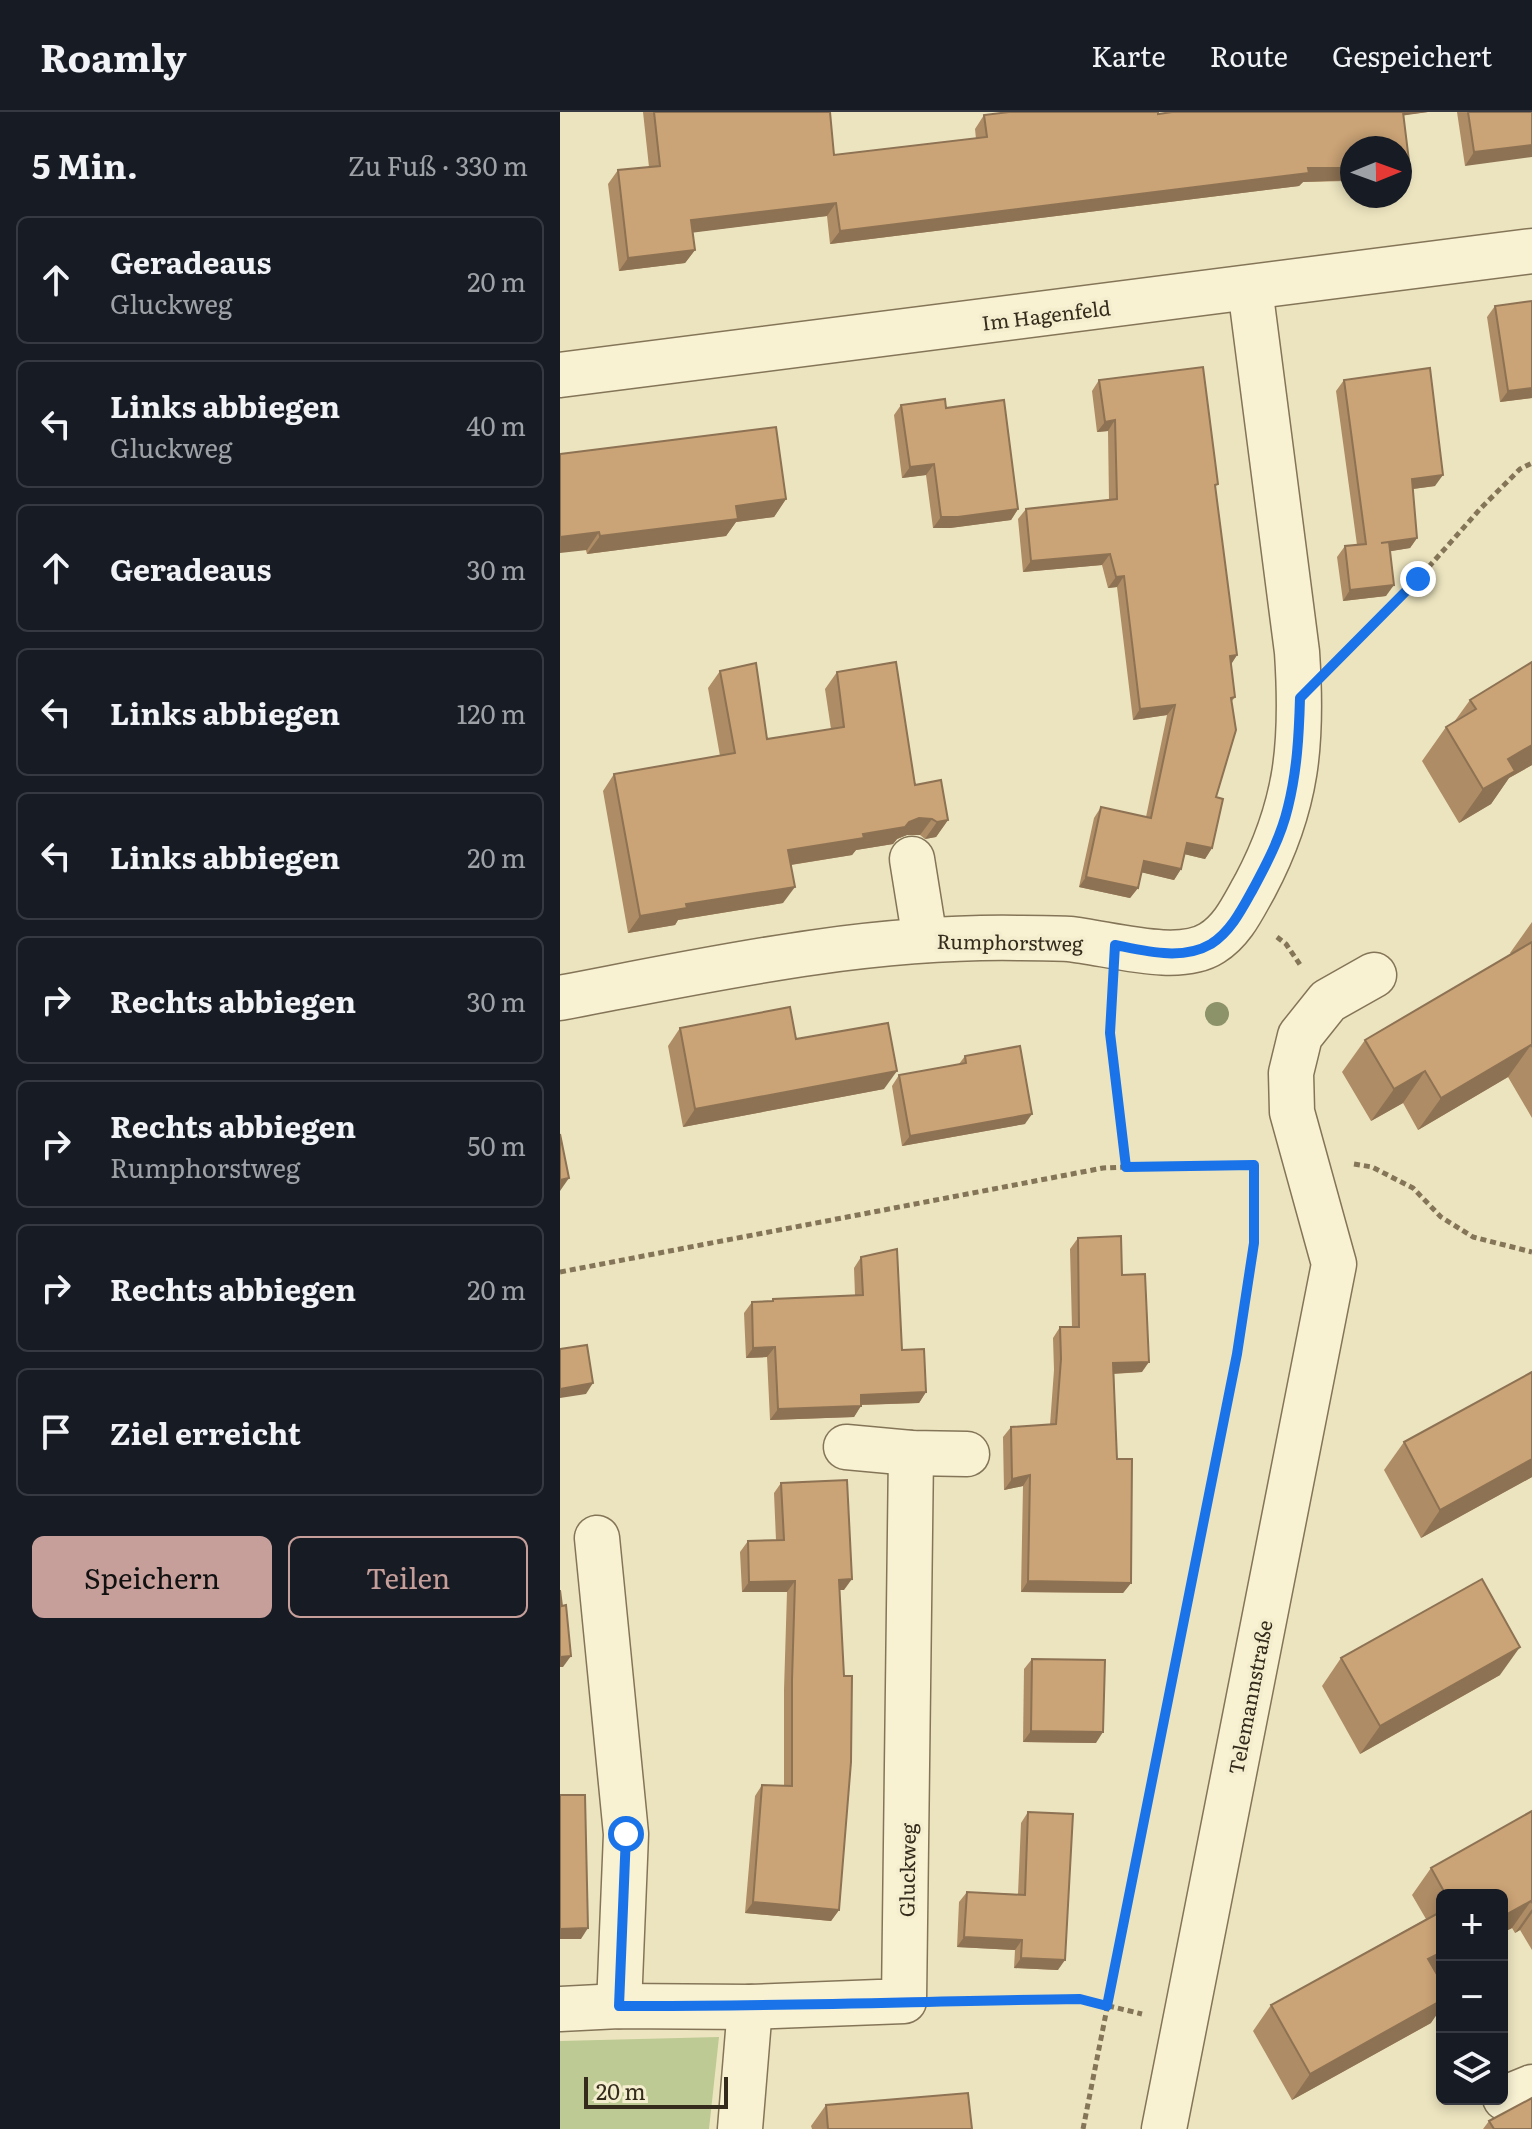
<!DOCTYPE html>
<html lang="de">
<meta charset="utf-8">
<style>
:root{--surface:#171b24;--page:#20242c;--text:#f1f3f6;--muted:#9ea1a6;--line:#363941;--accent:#c69e9a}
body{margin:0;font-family:Literata,serif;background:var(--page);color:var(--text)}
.controls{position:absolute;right:24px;bottom:24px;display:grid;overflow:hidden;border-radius:12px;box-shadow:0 4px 12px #0003}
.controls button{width:72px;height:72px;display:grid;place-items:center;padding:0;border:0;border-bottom:2px solid var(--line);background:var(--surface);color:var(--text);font:40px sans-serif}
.compass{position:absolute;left:780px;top:24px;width:72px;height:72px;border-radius:50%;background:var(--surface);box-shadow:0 4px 12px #0003;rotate:89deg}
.scale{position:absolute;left:24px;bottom:20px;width:144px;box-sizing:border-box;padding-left:8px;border:4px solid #342b1c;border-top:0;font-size:22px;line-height:28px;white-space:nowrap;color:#342b1c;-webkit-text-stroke:6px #f4eece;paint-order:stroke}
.stop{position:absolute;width:24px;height:24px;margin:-18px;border:6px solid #1a73e8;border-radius:50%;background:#fff}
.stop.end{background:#1a73e8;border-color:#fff;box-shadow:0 2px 8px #0008}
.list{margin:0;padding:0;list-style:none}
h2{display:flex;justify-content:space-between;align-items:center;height:104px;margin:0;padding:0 32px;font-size:34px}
h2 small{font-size:26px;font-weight:400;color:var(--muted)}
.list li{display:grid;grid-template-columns:52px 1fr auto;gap:24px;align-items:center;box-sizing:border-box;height:128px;margin:0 16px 16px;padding:0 16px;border:2px solid var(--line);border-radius:12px}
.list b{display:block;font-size:30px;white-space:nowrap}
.list p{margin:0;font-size:26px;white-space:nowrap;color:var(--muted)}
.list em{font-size:26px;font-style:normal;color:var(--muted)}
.actions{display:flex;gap:16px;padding:24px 32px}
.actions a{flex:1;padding:18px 0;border:2px solid var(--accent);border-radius:12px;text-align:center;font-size:28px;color:var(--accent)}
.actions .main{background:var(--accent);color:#111}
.icon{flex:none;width:44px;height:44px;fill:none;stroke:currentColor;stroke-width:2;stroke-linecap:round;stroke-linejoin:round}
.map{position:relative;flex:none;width:972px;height:2017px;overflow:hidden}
header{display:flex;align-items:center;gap:48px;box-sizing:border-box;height:112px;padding:0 40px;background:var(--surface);border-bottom:2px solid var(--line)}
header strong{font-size:38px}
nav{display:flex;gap:44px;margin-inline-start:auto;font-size:28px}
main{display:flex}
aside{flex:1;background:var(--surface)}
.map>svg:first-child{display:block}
</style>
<header>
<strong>Roamly</strong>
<nav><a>Karte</a><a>Route</a><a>Gespeichert</a></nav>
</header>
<main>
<aside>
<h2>5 Min.<small>Zu Fuß · 330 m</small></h2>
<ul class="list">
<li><svg class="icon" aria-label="ahead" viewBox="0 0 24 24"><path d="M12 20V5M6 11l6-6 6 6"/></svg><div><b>Geradeaus</b><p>Gluckweg</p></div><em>20 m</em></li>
<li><svg class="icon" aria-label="left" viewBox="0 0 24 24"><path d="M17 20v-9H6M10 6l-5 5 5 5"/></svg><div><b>Links abbiegen</b><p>Gluckweg</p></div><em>40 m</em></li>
<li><svg class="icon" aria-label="ahead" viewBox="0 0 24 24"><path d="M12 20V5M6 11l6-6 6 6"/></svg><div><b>Geradeaus</b></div><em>30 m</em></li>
<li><svg class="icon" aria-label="left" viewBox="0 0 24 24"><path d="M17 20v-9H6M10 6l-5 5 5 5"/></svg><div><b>Links abbiegen</b></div><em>120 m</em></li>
<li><svg class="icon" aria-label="left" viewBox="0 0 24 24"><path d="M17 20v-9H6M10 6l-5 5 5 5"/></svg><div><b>Links abbiegen</b></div><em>20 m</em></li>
<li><svg class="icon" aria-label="right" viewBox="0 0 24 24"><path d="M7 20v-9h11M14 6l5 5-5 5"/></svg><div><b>Rechts abbiegen</b></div><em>30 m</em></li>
<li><svg class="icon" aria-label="right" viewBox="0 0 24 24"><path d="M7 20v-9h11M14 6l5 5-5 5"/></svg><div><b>Rechts abbiegen</b><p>Rumphorstweg</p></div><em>50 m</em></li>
<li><svg class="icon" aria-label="right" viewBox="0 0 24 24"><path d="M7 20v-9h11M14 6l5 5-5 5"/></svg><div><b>Rechts abbiegen</b></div><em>20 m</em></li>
<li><svg class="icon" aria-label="arrive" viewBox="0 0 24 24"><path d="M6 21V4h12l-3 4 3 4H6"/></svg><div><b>Ziel erreicht</b></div></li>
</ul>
<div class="actions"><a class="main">Speichern</a><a>Teilen</a></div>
</aside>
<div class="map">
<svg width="972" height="2017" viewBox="0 0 972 2017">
<rect width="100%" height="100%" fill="#ece4bf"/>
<!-- green -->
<path fill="#bdca94" d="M159,1925l-10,92h-149v-88z"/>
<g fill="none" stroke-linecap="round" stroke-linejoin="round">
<!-- minor casing -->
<g stroke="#847558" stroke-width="47">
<g id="minor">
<path d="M0,263l972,-124"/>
<path d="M352,747l13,81"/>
<path d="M0,886c152,-29 305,-63 461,-60 16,0 32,0 48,1 40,4 109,26 143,4 21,-13 31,-36 43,-57 43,-81 48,-144 42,-234l-47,-364"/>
<path d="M286,1335l65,6 56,1"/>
<path d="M37,1426l29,296 -7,172"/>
<path d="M0,1897l59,-3 131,1 154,-6 7,-548"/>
<path d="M945,1986l27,-11"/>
<path d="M180,2017l10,-122"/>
<path d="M604,2017l170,-865 -42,-152 -1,-39 9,-37 28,-35 46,-26"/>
</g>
</g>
<!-- path -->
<g stroke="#847558" stroke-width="5" stroke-dasharray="6 4" stroke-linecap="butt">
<path d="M785,541l73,-74 63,-71 39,-39 12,-6"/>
<path d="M717,825l9,7 15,22"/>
<path d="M553,881l-3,40 16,134 130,-2"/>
<path d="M794,1052l18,3 41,21 28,29 32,20 59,15"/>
<path d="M0,1160l543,-104 23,-1"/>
<path d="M389,1889l131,-2 62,15"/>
<path d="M523,2017l154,-775 17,-111v-80"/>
</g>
<!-- minor -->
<use href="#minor" stroke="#f8f1d2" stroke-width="44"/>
</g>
<!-- trees -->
<circle fill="#8d9369" cx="657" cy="902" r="12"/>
<!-- wall -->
<g fill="#ae8c65">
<path d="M83,0h187l4,43 142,-16 -1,-10 9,-14 174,-1 14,-2h256l-25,3 6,46 -9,12v-25l-52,33 -45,1 -4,4 -469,58 -3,-28 -134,16 2,18 -10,13 -66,8 -11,-87 10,-14 31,-3z"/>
<path d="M897,0h75l-67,54z"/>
<path d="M972,189v97l-32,4 -13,-85 8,-11z"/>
<path d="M539,268l116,108 22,167 -6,9 4,33 -3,4 -16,96 -4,51 -7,11 -21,-5 -3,15 -7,11 -33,-8 -3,16 -8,10 -51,-11 15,-69 7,-11 45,10 21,-102 -34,5 -16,-133 -9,1 -6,-23 -79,7 -5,-53 8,-10 83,-9 -1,-69 -11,1 -5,-41z"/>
<path d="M784,268l91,106 -22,3 4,49 -7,10 -20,3 -4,45 -43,5 -6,-44 8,-11 12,-1 -21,-154z"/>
<path d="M341,293l45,3 72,101 -7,11 -61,8h-17l-7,-53 -24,3 -8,-63z"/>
<path d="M0,342l226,45 -12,18 -38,5 -10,14 -139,18z"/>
<path d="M972,550v103l-23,13 -18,26 -32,19 -37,-62 24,-34 8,-5 16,-22z"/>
<path d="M160,559l47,68 64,-10 -6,-40 12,-17 78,113 33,35 -12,17 -11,2 -5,-4h-13l-10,4 -4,5 -37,6 -4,5 -61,10 -8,38 -105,17 -3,5 -47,8 -25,-142 11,-17 106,-18 -12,-68z"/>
<path d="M972,810v196l-24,-41 -90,53 -15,-27 -32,18 -29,-49 23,-32 146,-86 -1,-1z"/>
<path d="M120,916l116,11 88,50 -201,38 -15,-81z"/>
<path d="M405,944l60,68 -123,22 -10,-60 7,-11 60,-11z"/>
<path d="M518,1126l44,37 20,97 -28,2 3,85 14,124 -8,10 -102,-1 2,-106 -19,4 -1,-53 8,-10 39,-2 4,-55 -1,-32 7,-11h12l-2,-78z"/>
<path d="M301,1145l41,93 24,42 -7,11 -58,2 -7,12 -84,3 -3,-63 -21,1 -2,-45 8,-11h19l2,-3 82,-4 -1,-27z"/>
<path d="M972,1260v105l-111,61 -37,-68 20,-28z"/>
<path d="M221,1371l63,107h-4l-1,320 -8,11 -86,-8 10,-117 7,-11 22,1v-96l3,-98h-45l-2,-40 8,-11 28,-1 -2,-47z"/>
<path d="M781,1546l159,17 -140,79 -38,-68z"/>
<path d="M472,1547l64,84 -73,-1 1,-73z"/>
<path d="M972,1699v139l-12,-20 -5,3 -3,-5 -10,5v-38h-60v72l-7,4 -4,52 -139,77 -39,-69 18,-26 155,-86 -14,-24 19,-27z"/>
<path d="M468,1700l30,158 -44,-2 1,-18 -58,-3 2,-45 8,-10 51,2 3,-71z"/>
<path d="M266,1993l146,24h-160l-1,-3z"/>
<path d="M929,2009l43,8h-49z"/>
</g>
<!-- shaded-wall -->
<g fill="#8d7253">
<path d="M836,0h32l-35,5z"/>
<path d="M972,33v12l-67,9 9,-14z"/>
<path d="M849,49l-9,12v-11z"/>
<path d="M748,56h44v12l-49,2 -4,4 -469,58 10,-13z"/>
<path d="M276,91l-9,13 -145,18 9,-14z"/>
<path d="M135,138l-10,13 -66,8 9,-13z"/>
<path d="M972,276v10l-32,4 8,-11z"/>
<path d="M555,308l-7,11 -11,1 8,-10z"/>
<path d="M374,352l-8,11 -24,3 8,-11z"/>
<path d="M883,363l-8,11 -30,4 7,-11z"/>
<path d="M226,387l-12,18 -38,5 -10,14 -139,18 13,-18 136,-30z"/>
<path d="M458,397l-7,11 -61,8h-17l8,-11z"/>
<path d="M39,420l-12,18 -27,3v-16z"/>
<path d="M857,426l-7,10 -36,6 7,-11z"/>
<path d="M550,442l-8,11 -79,7 8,-11z"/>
<path d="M564,464l-7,11 -9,1 8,-11z"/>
<path d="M834,473l-8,11 -43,5 7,-11z"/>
<path d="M677,543l-7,11v-10z"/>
<path d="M615,593l-8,10 -34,5 7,-11z"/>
<path d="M972,633v20l-23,13 -18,26 -32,19 24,-34 25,-30z"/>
<path d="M359,706l13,1 -12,16h-13l-10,4 -4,5 -37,6 -4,5 -75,12 11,-17 121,-28z"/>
<path d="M388,708l-12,17 -11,2 12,-17z"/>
<path d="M627,731l25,5 -7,11 -25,-6z"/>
<path d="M584,749l37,8 -7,11 -38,-9z"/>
<path d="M526,765l52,11 -8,10 -51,-11z"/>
<path d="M235,775l-12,16 -105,17 -3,5 -47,8 12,-17 46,-12z"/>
<path d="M971,933l-23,32 -90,53 23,-32z"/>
<path d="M337,959l-13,18 -201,38 12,-18z"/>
<path d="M865,959l-22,32 -32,18 23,-32z"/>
<path d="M472,1002l-7,10 -123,22 8,-10z"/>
<path d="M9,1066l-9,13v-11z"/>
<path d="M215,1235l-8,10 -21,1 7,-10z"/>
<path d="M589,1250l-7,10 -36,2 7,-11z"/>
<path d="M33,1271l-7,11 -26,4v-9z"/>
<path d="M366,1280l-7,11 -66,2 8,-10z"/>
<path d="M301,1294l-7,11 -84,3 8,-11z"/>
<path d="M972,1347v18l-111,61 19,-28z"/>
<path d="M470,1363l-7,11 -19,4 8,-11z"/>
<path d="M292,1467l-8,11h-12l7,-10z"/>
<path d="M235,1469l-8,11h-45l7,-10z"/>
<path d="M468,1469l103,2 -8,10 -102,-1z"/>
<path d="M960,1535l-20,28 -140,79 20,-28z"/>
<path d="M11,1544l-8,11h-3v-10z"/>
<path d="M471,1619l72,1 -7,11 -73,-1z"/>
<path d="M971,1789l-19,27 -10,5v-16z"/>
<path d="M193,1790l86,8 -8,11 -86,-8z"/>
<path d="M972,1797v4l-12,17 -5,3z"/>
<path d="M28,1816l-7,11h-21v-10z"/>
<path d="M404,1825l58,3 -7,10 -58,-3z"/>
<path d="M882,1840v15l-32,19 18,-27z"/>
<path d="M461,1846l44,2 -7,10 -44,-2z"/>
<path d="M882,1888v7l-11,16 -139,77 18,-26z"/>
</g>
<!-- building -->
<g fill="#caa376" stroke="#8d7253" stroke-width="2">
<path d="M94,0h176l4,43 153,-18 -3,-22 25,-3h149v2l14,-2h231l6,49 -9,1v-14h-48v20h-44l1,5 -469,58 -4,-28 -145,17 4,30 -67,8 -10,-88 42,-4z"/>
<path d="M908,0h64v33l-58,7z"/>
<path d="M972,189v87l-24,3 -13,-85z"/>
<path d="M643,255l15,117 -3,1 22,170 -7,1 5,41 -4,1 5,32 -20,67 7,2 -11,49 -25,-5 -6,26 -37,-8 -6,27 -52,-11 15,-70 50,11 24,-113 -35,4 -16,-133 -8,1 -6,-23 -79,7 -5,-52 91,-10 -2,-79 -10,2 -6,-42z"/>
<path d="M870,256l13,107 -31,4 5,59 -36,5 8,-1 5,43 -44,5 -5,-44 21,-2 -22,-164z"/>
<path d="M385,287l1,9 58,-8 14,109 -60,8h-17l-7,-53 -24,3 -9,-62z"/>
<path d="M216,315l10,72 -50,7 2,13 -138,17 -1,-4 -39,5v-83z"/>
<path d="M336,550l19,123 26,-5 7,40 -11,2 -5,-3 -13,-1 -10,4 -4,5 -42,7 1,4 -76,12 7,37 -109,17 1,4 -47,8 -26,-142 121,-21 -15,-82 36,-8 11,76 77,-12 -7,-55z"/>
<path d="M972,550v83l-24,14 7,12 -32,18 -37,-62 30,-18 -6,-9z"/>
<path d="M972,830v105l-1,-2 -90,53 -16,-27 -31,18 -29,-49z"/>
<path d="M230,895l6,32 92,-16 9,48 -202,38 -15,-81z"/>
<path d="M460,934l12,68 -122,22 -11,-61 67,-12 -1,-7z"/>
<path d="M0,1022l9,44 -9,2z"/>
<path d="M561,1124l1,39 23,-1 4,88 -36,1 4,96h15l-1,124 -103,-2 2,-106 -18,4 -1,-52 45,-3 5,-65 -1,-32h19l-1,-89z"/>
<path d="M337,1137l5,101 22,-1 2,43 -65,3v11l-83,3 -3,-62 -22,1 -1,-46 21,-1v-2l90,-4 -2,-38z"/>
<path d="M27,1233l6,38 -33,6v-40z"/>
<path d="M972,1260v87l-92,51 -36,-68z"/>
<path d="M287,1368l5,99 -13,1 5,96h8l-1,86 -12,148 -86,-8 9,-117 30,1v-106l3,-99 -46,1 -1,-41 36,-1 -3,-57z"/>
<path d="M922,1467l38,68 -140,79 -39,-68z"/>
<path d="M0,1478l2,16 4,-1 5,51 -11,1z"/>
<path d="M472,1547l73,1 -2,72 -72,-1z"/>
<path d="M0,1683h25l3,133 -28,1z"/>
<path d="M972,1699v92l-1,-2 -29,16v-22h-56l-15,-27z"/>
<path d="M468,1700l45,2 -8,146 -44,-2 1,-18 -58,-3 3,-45 58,3z"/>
<path d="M882,1799v41l-14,7 14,24v17l-132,74 -39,-69z"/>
<path d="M408,1981l4,36h-144l-2,-24z"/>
<path d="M972,1986v31h-38l-5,-8z"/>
</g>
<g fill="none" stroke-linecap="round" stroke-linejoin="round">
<!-- route -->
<path stroke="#1a73e8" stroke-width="10" d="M66,1722l-7,172c154,1 307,-5 461,-7l27,7 130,-652 17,-111v-78l-128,2 -16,-134 5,-88c30,6 67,16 96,-1 19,-12 30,-33 41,-53 14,-26 29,-54 36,-84 9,-36 11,-72 12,-109l118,-119"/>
</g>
<g text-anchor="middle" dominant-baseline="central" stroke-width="7" stroke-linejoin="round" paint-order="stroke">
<!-- street labels -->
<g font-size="20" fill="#342b1c" stroke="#f4eece">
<text transform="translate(486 202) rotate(-7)">Im Hagenfeld</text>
<text transform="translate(450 829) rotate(1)">Rumphorstweg</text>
<text transform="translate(689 1585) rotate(-79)">Telemannstraße</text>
<text transform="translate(346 1758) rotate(-89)">Gluckweg</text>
</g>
</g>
</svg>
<div class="controls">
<button>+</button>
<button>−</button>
<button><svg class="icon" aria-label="layers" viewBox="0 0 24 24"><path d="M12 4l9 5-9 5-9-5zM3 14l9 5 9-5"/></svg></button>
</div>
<svg class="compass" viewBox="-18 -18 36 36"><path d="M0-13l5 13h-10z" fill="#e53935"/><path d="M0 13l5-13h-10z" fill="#9ea1a6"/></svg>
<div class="scale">20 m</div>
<div class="stop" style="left:66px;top:1722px"></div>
<div class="stop end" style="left:858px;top:467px"></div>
</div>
</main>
